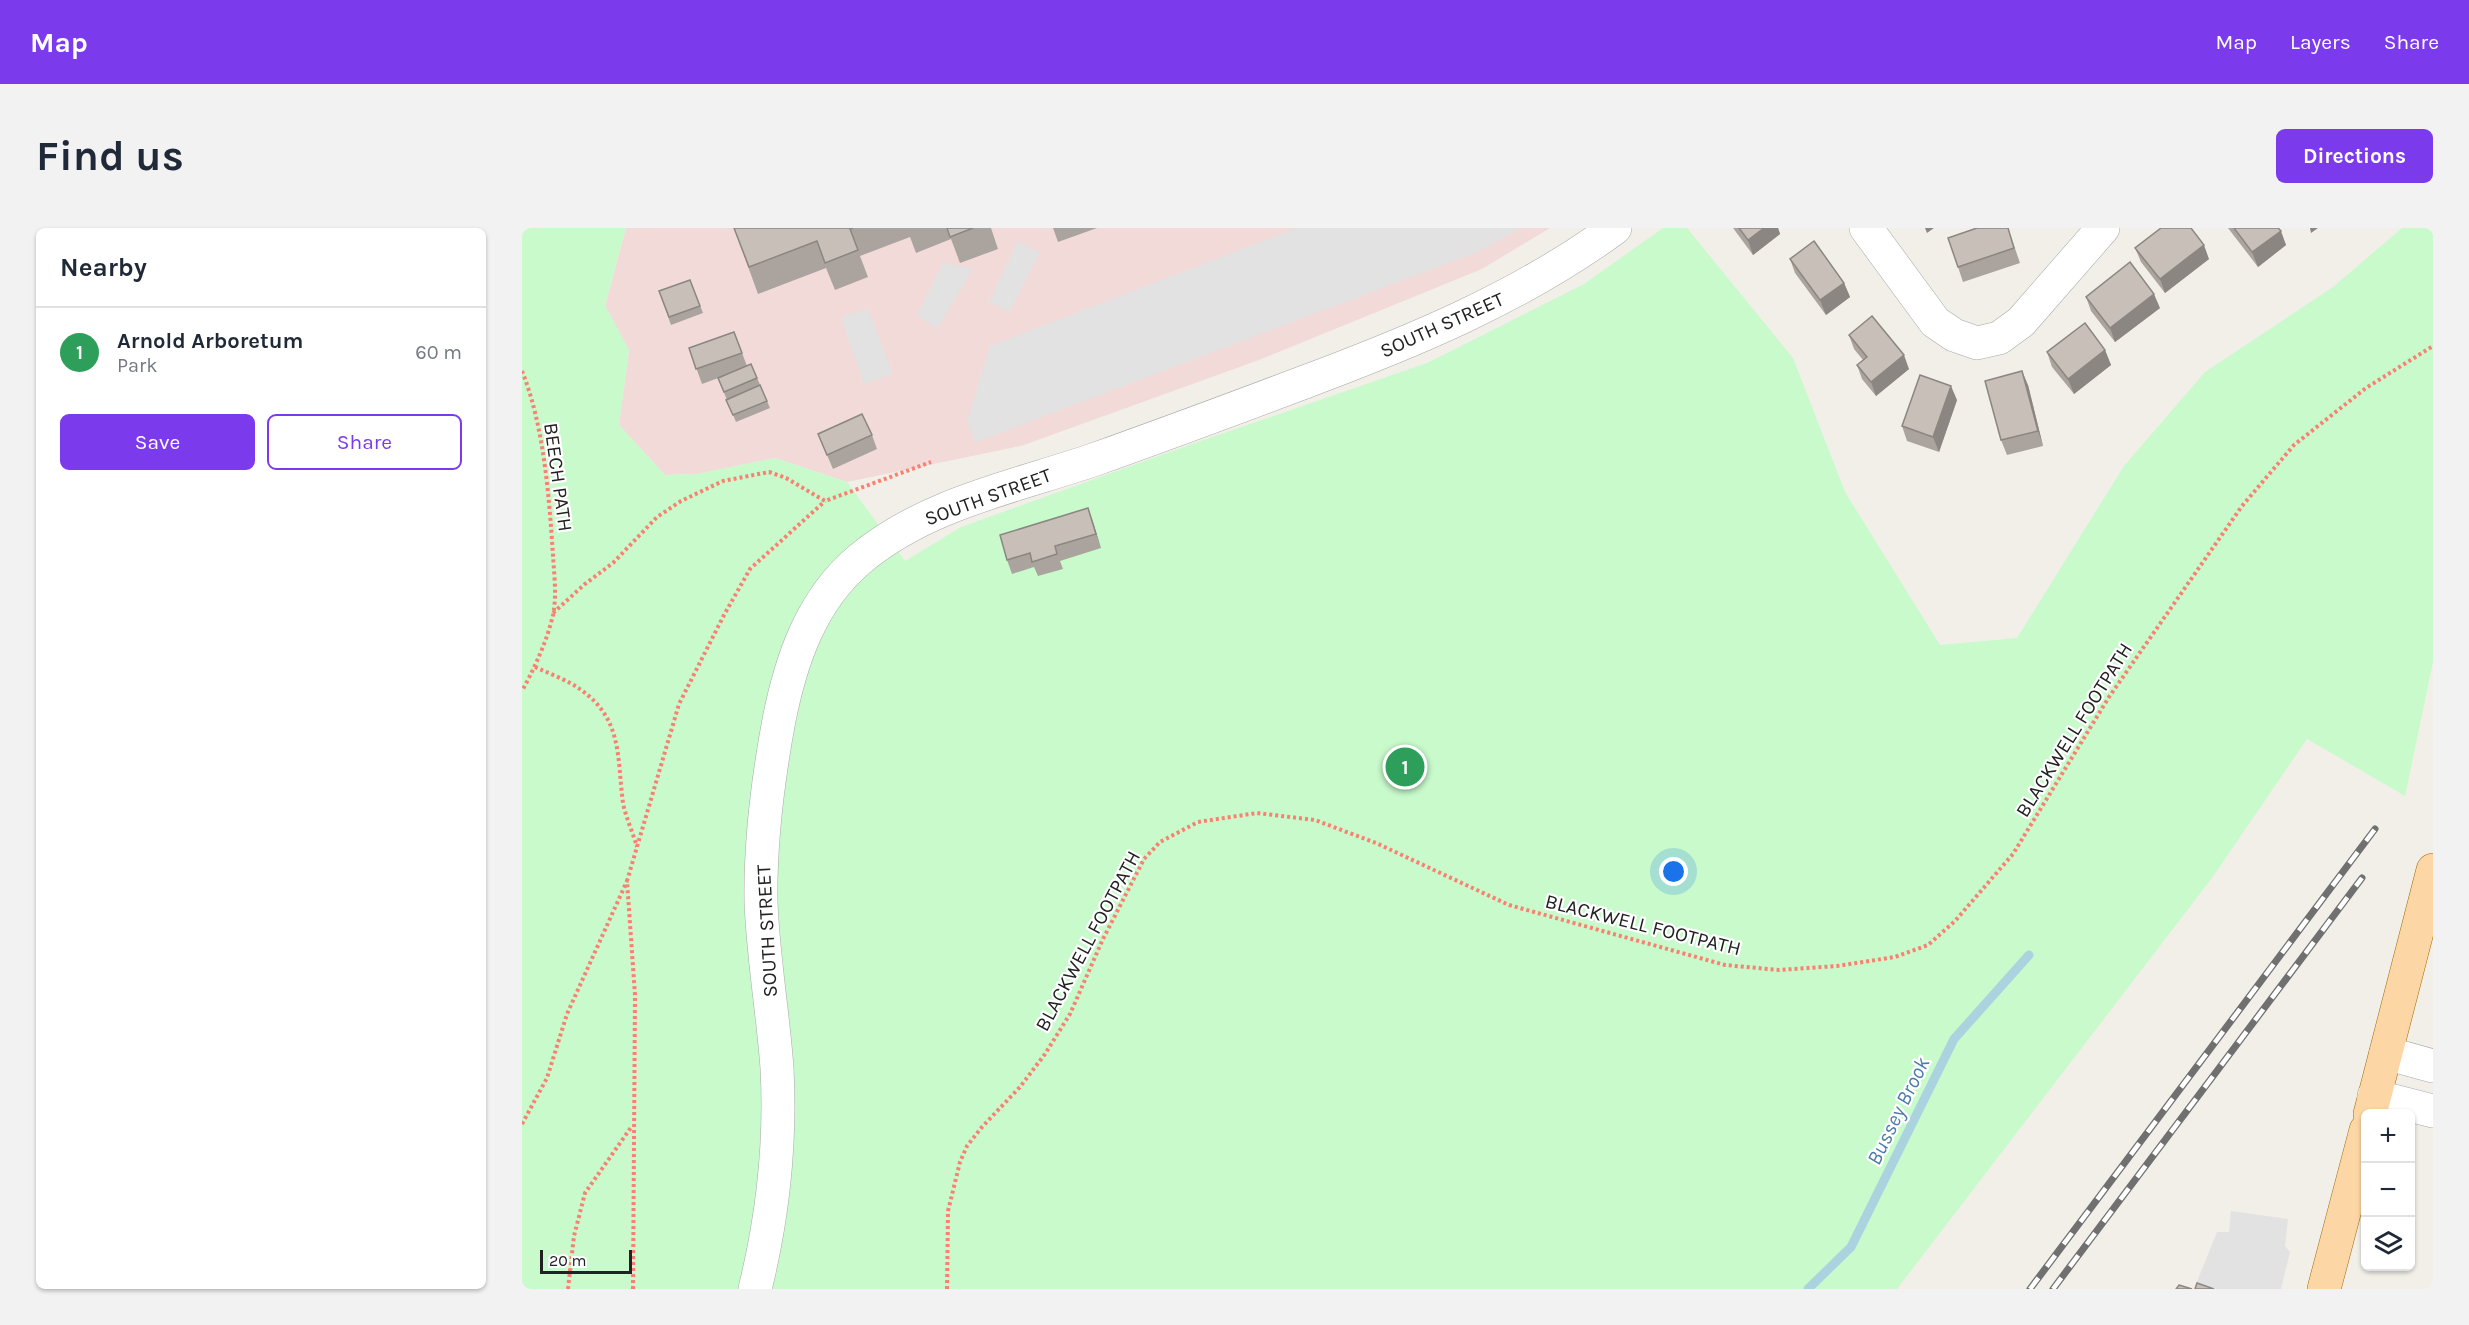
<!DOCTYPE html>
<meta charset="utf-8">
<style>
:root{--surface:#fff;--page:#f2f2f3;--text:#1f2937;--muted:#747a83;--line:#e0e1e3;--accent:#7c3aed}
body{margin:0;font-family:Karla,sans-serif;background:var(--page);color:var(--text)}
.controls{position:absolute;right:18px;bottom:18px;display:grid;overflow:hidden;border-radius:9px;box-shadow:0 2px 4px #0004}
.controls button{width:54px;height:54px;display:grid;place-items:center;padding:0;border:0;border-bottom:2px solid var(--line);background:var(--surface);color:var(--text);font:30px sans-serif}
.scale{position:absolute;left:18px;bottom:15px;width:92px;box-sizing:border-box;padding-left:6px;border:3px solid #222;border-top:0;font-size:16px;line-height:21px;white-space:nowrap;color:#222;-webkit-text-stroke:4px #fff;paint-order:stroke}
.you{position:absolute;left:1152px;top:644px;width:21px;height:21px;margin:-15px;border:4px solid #fff;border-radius:50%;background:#1a73e8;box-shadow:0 0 0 9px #1a73e833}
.badge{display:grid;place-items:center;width:39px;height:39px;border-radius:50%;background:var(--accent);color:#fff;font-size:20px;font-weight:700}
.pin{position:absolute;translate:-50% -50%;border:3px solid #fff;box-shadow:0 2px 6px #0006}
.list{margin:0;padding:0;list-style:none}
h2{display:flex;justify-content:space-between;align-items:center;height:78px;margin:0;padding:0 24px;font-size:26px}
h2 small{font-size:20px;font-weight:400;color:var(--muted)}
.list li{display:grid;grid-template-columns:39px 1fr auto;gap:18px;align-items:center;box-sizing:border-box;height:90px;padding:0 24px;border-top:2px solid var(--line)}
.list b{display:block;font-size:22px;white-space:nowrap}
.list p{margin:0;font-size:20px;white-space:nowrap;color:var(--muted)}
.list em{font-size:20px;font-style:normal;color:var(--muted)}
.actions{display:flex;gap:12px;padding:18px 24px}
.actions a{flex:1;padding:14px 0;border:2px solid var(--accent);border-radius:9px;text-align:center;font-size:21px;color:var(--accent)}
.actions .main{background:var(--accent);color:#fff}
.icon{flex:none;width:33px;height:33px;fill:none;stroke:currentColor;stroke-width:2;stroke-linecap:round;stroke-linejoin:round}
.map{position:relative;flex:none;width:1911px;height:1061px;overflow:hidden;border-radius:9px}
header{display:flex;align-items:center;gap:36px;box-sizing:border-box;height:84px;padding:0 30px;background:var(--accent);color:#fff}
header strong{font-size:28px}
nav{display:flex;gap:33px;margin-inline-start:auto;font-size:21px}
.intro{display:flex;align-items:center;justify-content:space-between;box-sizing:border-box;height:144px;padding:0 36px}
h1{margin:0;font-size:42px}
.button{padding:15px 27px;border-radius:9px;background:var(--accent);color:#fff;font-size:21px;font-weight:700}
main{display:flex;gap:36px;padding:0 36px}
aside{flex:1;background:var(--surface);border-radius:9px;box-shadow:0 2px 4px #0004}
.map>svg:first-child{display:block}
</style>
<header>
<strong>Map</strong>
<nav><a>Map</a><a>Layers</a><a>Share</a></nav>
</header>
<div class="intro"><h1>Find us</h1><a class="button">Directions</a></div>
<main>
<aside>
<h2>Nearby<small></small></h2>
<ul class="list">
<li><span class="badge" style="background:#2e9e5b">1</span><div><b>Arnold Arboretum</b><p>Park</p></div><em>60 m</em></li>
</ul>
<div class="actions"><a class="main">Save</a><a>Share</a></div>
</aside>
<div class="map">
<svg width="1911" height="1061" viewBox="0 0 1911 1061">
<rect width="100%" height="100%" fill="#f2efe9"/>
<!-- commercial -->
<path fill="#f2dad9" d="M104,0h924l-68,41 -223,91 -238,86 -174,36 -72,-24 -78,16 -32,1 -46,-50 10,-74 -24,-45z"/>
<!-- park -->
<path fill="#c8facc" d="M0,0h104l-21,77 24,45 -10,75 46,50 32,-1 78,-16 72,24 58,79 56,-34 234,-84 232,-80 157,-79 79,-56h24l106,130 52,134 95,153 77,-7 107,-172 81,-94 128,-85 69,-59h31v434l-28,134 -98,-57 -95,139 -315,411h-1375z"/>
<!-- parking -->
<g fill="#e2e2e2">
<path d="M775,0h224l-41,23 -504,191 -9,-20 23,-76z"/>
<path d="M496,13l22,12 -31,59 -20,-10z"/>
<path d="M421,35l30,6 -36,60 -20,-14z"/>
<path d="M346,81l25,65 -29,10 -23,-67z"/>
<path d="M1709,983l57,8 -3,27 5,6 -9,37h-87l23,-57h12z"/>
</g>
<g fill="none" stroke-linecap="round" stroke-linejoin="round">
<!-- stream -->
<path stroke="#aad3df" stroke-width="9" d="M1286,1061l43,-42 103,-208 75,-84"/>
<!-- minor casing -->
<g stroke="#a9a9a9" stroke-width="34">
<g id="minor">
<path d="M1344,0l69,94 19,13 23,8 22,-5 22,-16 82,-94"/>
<path d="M1864,825l47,13"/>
<path d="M1852,868l59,15"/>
<path d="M233,1061c18,-73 26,-146 22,-221 -4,-55 -14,-111 -16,-166 -1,-61 7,-123 18,-182 12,-60 32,-120 81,-161 66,-55 153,-72 233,-99 70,-25 140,-51 209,-77 110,-41 217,-85 313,-155"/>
</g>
</g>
<!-- primary casing -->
<g stroke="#a06b00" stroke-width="34">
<g id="primary">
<path d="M1848,886l63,-244"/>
<path d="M1802,1061l42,-159"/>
</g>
</g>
<!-- path -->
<g stroke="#fa8072" stroke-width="4" stroke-dasharray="3 3" stroke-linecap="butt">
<path d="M0,143c22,55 27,125 31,184 1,19 4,41 0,60 -6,26 -18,52 -31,76"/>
<path d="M31,385l32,-29 28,-21 44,-46 24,-16 42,-20 46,-9 17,6 39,23 106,-39"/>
<path d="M13,439c15,7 33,13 46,23 42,29 36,69 42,113 3,15 10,30 14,44"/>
<path d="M0,896l25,-46 20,-64 60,-133"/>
<path d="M46,1061l6,-53 11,-43 47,-67"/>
<path d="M111,1061l2,-294 -8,-114 52,-177 45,-89 26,-46 75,-68"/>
<path d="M425,1061l1,-78 12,-49 7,-16 15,-19 38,-40 25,-33 25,-40 33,-75 41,-80 16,-17 38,-20 59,-9 58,7 61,23 133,62 216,60 54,5 58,-4 58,-9 33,-12 27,-24 58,-67 96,-157 133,-191 52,-61 72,-57 67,-42"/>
</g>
<!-- minor -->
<use href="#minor" stroke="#fff" stroke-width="33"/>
<!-- primary -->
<use href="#primary" stroke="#fcd6a4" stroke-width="33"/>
<!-- rail casing -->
<g stroke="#707070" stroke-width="7">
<g id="rail">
<path d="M1508,1061l345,-460"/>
<path d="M1531,1061l309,-411"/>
</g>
</g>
<!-- rail -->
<use href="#rail" stroke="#fff" stroke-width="4.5" stroke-dasharray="14" stroke-linecap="butt"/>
</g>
<!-- wall -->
<g fill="#aba49e">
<path d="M212,0h257l7,21 -38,14 -9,-24 -35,14 -6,-16 -50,19 8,21 -33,13 -9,-22 -68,26z"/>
<path d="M531,0h44l-39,14z"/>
<path d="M1211,0h45l2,6 -27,21z"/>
<path d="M1486,0l12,35 -57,19 -5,-15z"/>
<path d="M1706,0h50l8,17 -28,22z"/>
<path d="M1613,20l74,11 -44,34 -24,-31z"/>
<path d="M1268,31l54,24 6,14 -24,18 -31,-42z"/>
<path d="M168,52l13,33 -32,12 -12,-34z"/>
<path d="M1564,69l74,11 -45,34 -24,-31z"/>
<path d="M212,104l13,34 4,-2 19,44 -34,14 -18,-44 3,-1 -19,7 -13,-36z"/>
<path d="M1327,107l60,34 -33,27 -14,-17 -5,-14 6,-5 -9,-11z"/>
<path d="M1583,122l6,15 -37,29 -22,-27 -5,-15z"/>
<path d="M1506,157l15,61 -36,9 -6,-15z"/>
<path d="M1435,172l-18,52 -32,-11 -5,-15z"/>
<path d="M296,206l54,1 5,14 -44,20z"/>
<path d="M566,280l13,40 -41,13 3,8 -25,7 -4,-9 -22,7 -5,-14z"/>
</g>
<!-- shaded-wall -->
<g fill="#8b8681">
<path d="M1242,0h14l2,6 -27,21 -5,-15z"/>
<path d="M1403,0h9l-7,5z"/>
<path d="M1788,0h8l-7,5z"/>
<path d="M1759,3l5,14 -28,22 -6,-15z"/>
<path d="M1682,17l5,14 -44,34 -5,-14z"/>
<path d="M1322,55l6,14 -24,18 -6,-15z"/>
<path d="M1632,66l6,14 -45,34 -5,-14z"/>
<path d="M1583,122l6,15 -37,29 -6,-15z"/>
<path d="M1382,127l5,14 -33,27 -5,-14z"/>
<path d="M1500,143l6,14 15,61 -5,-15z"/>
<path d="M1429,158l6,14 -18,52 -6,-15z"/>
<path d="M566,280l5,14 8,26 -5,-14z"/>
</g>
<!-- building -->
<g fill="#c7bfb8" stroke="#8b8681" stroke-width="1.5">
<path d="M212,0h119l-3,1 8,21 -33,13 -8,-22 -68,26z"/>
<path d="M425,0h26l-23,9z"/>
<path d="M1217,0h25l-16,12z"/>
<path d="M1455,0h31l6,20 -56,19 -10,-29z"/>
<path d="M1639,0h30l13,17 -44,34 -25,-31z"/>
<path d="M1712,0h44l3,3 -29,21z"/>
<path d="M1292,13l30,42 -24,17 -30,-41z"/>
<path d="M1608,34l24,32 -44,34 -24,-31z"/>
<path d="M168,52l10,26 -31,11 -10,-26z"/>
<path d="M1350,88l32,39 -33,27 -14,-17 10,-8 -18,-22z"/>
<path d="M1563,95l20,27 -37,29 -21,-27z"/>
<path d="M212,104l8,21 -46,16 -7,-21z"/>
<path d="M229,136l6,14 -33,14 -6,-14z"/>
<path d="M1500,143l16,60 -37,9 -16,-59z"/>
<path d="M1398,147l31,11 -18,51 -31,-11z"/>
<path d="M238,157l7,16 -34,14 -7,-15z"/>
<path d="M340,186l10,21 -45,20 -9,-21z"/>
<path d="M566,280l8,26 -41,12 2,8 -25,8 -2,-9 -23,7 -7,-25z"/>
<path d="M1675,1055l17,6h-19z"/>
<path d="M1657,1057l13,4h-16z"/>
</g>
<g text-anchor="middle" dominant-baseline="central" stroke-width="4.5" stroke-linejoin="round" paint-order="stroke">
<!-- street labels -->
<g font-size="20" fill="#222" stroke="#fff">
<text transform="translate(920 97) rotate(-24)">SOUTH STREET</text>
<text transform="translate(36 249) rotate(82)">BEECH PATH</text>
<text transform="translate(466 269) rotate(-20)">SOUTH STREET</text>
<text transform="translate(1552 502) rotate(-58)">BLACKWELL FOOTPATH</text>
<text transform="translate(1121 697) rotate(14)">BLACKWELL FOOTPATH</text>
<text transform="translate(245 703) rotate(-93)">SOUTH STREET</text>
<text transform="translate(566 713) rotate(-62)">BLACKWELL FOOTPATH</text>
</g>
<!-- water labels -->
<g font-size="21" font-style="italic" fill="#4a7aab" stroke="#fff">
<text transform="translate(1376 883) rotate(-64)">Bussey Brook</text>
</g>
</g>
</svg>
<div class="controls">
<button>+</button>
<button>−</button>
<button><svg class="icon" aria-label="layers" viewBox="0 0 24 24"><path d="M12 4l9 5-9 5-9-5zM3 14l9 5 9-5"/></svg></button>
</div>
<div class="scale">20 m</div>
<div class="you"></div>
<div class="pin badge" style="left:883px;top:539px;background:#2e9e5b">1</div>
</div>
</main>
